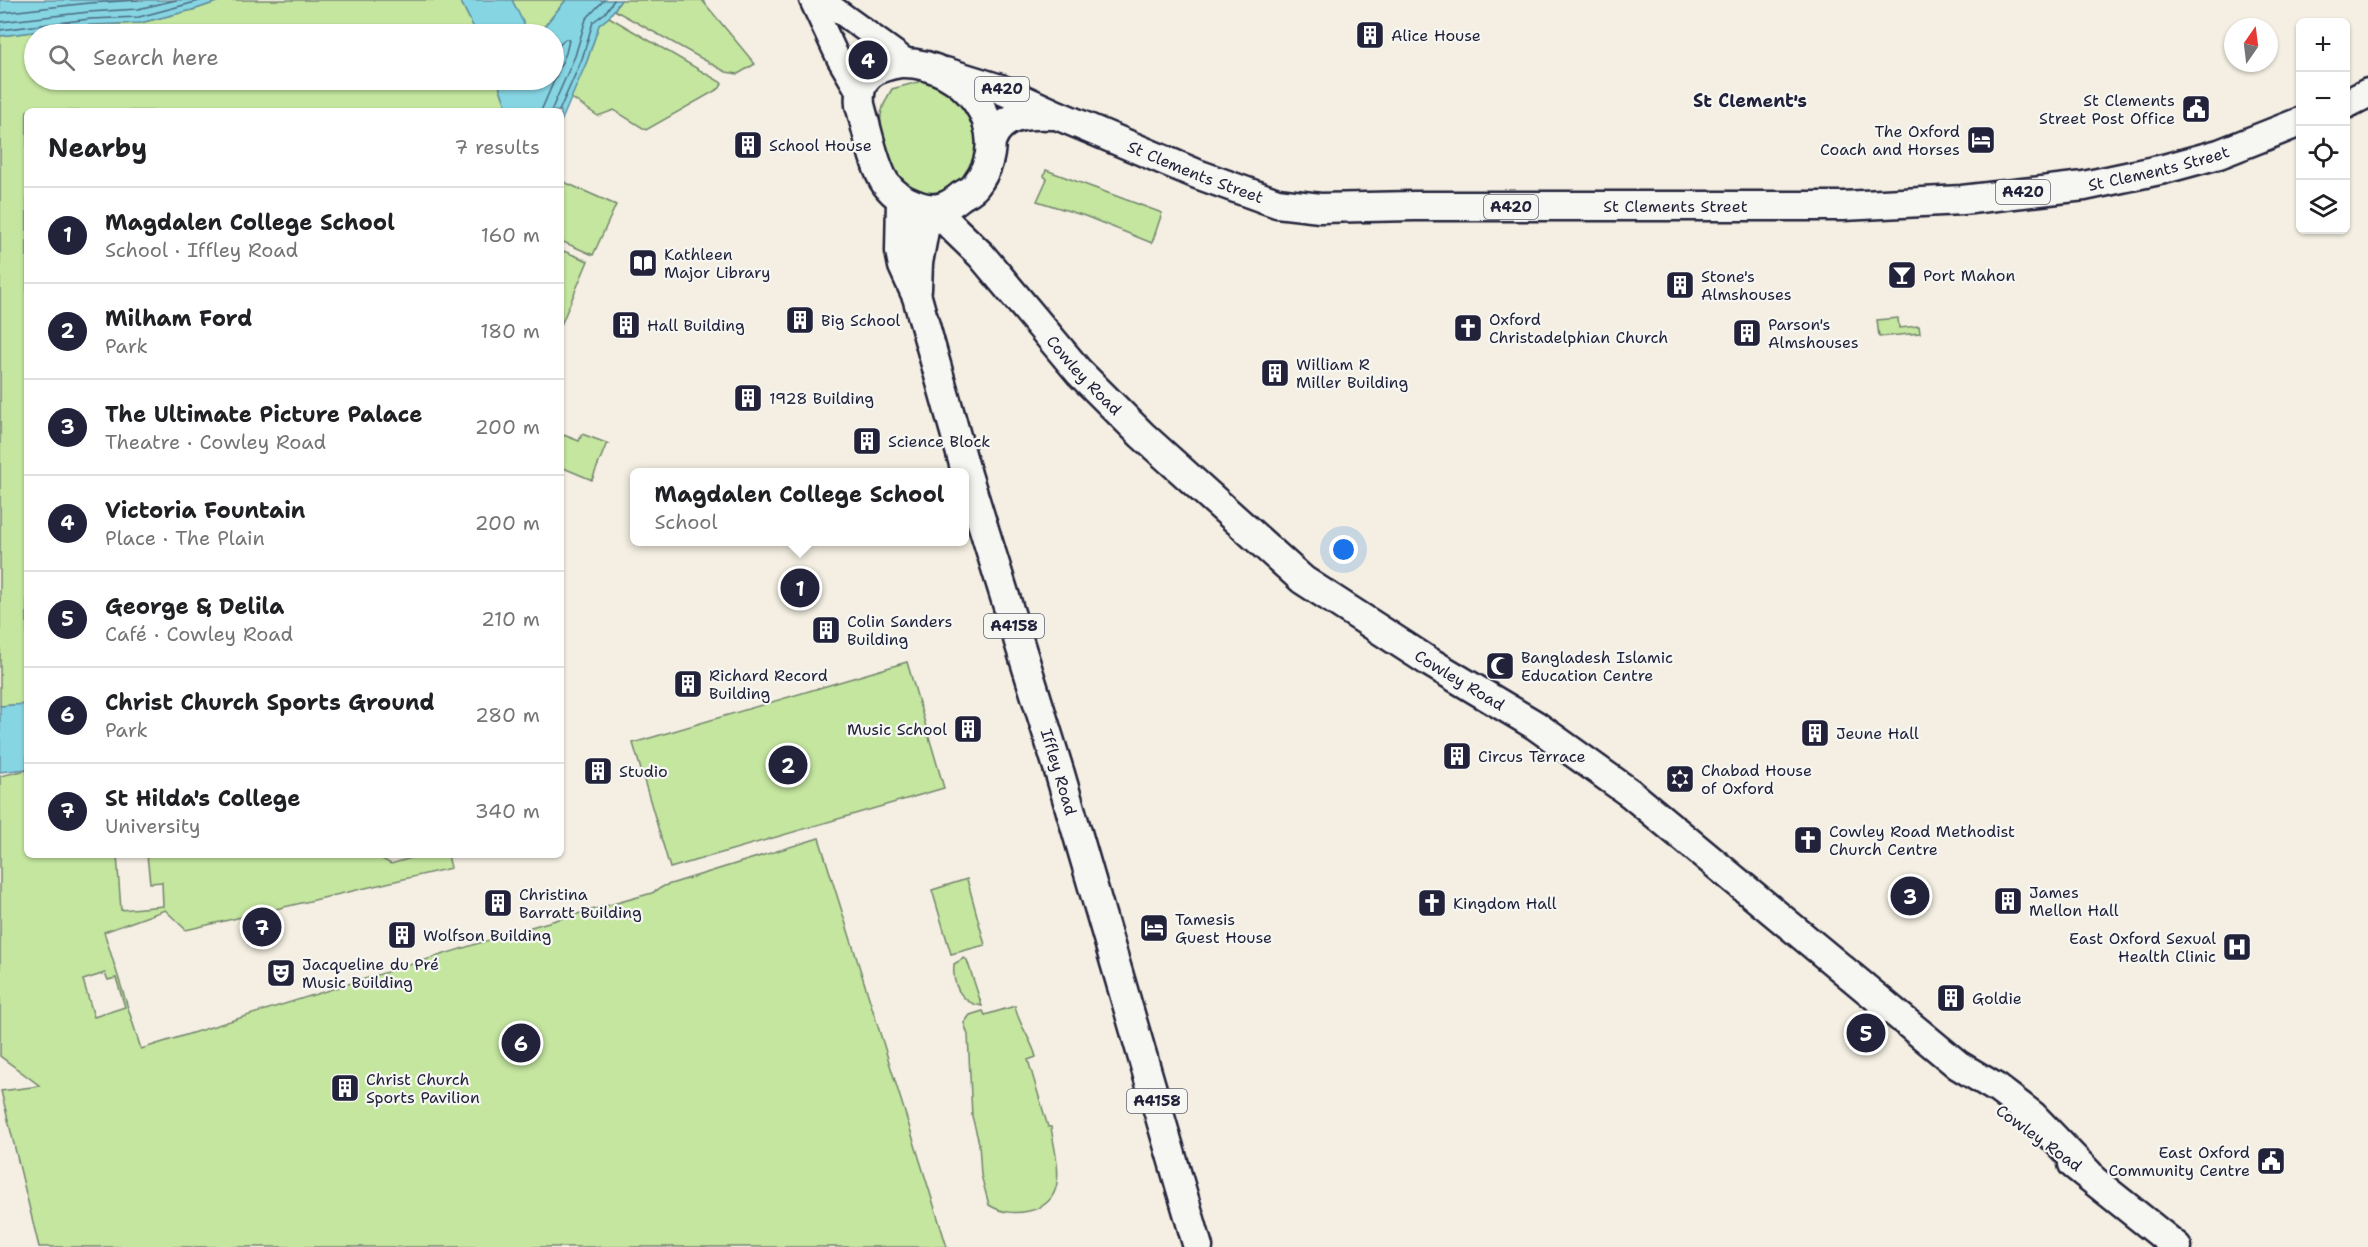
<!DOCTYPE html>
<meta charset="utf-8">
<style>
:root{--surface:#fff;--page:#f6f6f6;--text:#202124;--muted:#757577;--line:#e0e0e0;--accent:#22223b}
body{margin:0;font-family:"Shantell Sans",sans-serif;background:var(--page);color:var(--text)}
.controls{position:absolute;right:18px;top:18px;display:grid;overflow:hidden;border-radius:9px;box-shadow:0 2px 4px #0004}
.controls button{width:54px;height:54px;display:grid;place-items:center;padding:0;border:0;border-bottom:2px solid var(--line);background:var(--surface);color:var(--text);font:30px sans-serif}
.compass{position:absolute;left:2224px;top:18px;width:54px;height:54px;border-radius:50%;background:var(--surface);box-shadow:0 2px 4px #0004;rotate:14deg}
.you{position:absolute;left:1344px;top:550px;width:21px;height:21px;margin:-15px;border:4px solid #fff;border-radius:50%;background:#1a73e8;box-shadow:0 0 0 9px #1a73e833}
.badge{display:grid;place-items:center;width:39px;height:39px;border-radius:50%;background:var(--accent);color:#fff;font-size:20px;font-weight:700}
.pin{position:absolute;translate:-50% -50%;border:3px solid #fff;box-shadow:0 2px 6px #0006}
.popup{position:absolute;left:630px;top:468px;width:339px;height:78px;box-sizing:border-box;display:grid;place-content:center;border-radius:9px;background:var(--surface);filter:drop-shadow(0 2px 4px #0005);font-size:20px;white-space:nowrap;color:var(--muted)}
.popup b{font-size:22px;color:var(--text)}
.popup::after{content:'';position:absolute;left:50%;top:100%;margin-left:-12px;border:12px solid transparent;border-top-color:var(--surface)}
.list{margin:0;padding:0;list-style:none}
h2{display:flex;justify-content:space-between;align-items:center;height:78px;margin:0;padding:0 24px;font-size:26px}
h2 small{font-size:20px;font-weight:400;color:var(--muted)}
.list li{display:grid;grid-template-columns:39px 1fr auto;gap:18px;align-items:center;box-sizing:border-box;height:96px;padding:0 24px;border-top:2px solid var(--line)}
.list b{display:block;font-size:22px;white-space:nowrap}
.list p{margin:0;font-size:20px;white-space:nowrap;color:var(--muted)}
.list em{font-size:20px;font-style:normal;color:var(--muted)}
.icon{flex:none;width:33px;height:33px;fill:none;stroke:currentColor;stroke-width:2;stroke-linecap:round;stroke-linejoin:round}
.map{position:relative;flex:none;width:2368px;height:1247px;overflow:hidden}
.search{position:absolute;background:var(--surface);box-shadow:0 2px 4px #0004;left:24px;top:24px;width:540px;height:66px;display:flex;align-items:center;gap:15px;box-sizing:border-box;padding:0 21px;border-radius:33px;color:var(--muted);font-size:22px}
.panel{position:absolute;background:var(--surface);box-shadow:0 2px 4px #0004;left:24px;top:108px;width:540px;height:750px;border-radius:9px}
.map>svg:first-child{display:block}
</style>
<div class="map">
<svg width="2368" height="1247" viewBox="0 0 2368 1247">
<rect width="100%" height="100%" fill="#f4efe2"/>
<filter id="ink" filterUnits="userSpaceOnUse"><feTurbulence type="fractalNoise" baseFrequency=".0167" numOctaves="2"/><feDisplacementMap in="SourceGraphic" scale="12" xChannelSelector="R" yChannelSelector="G"/><feConvolveMatrix kernelMatrix="1 2 1 2 8 2 1 2 1" color-interpolation-filters="sRGB"/></filter>
<g filter="url(#ink)">
<!-- green -->
<g fill="#c4e69f" stroke="#73846d" stroke-width="1.5" fill-rule="evenodd">
<path d="M222,0h238l17,34h-443v46h463l11,31h-481v593l-27,2v-670l91,-11 49,-2 56,-14z"/>
<path d="M512,0h54l-28,34c-15,0 -20,-22 -26,-34z"/>
<path d="M621,0h81l53,64 -17,10 -12,-2 -112,-62z"/>
<path d="M609,17l113,66 -2,5 -74,42 -32,-20 -16,6 -28,-19 17,-36 12,-36z"/>
<path d="M922,81c22,7 40,16 50,37 2,6 6,12 8,17 1,5 -2,13 -3,18 -13,49 -77,56 -90,1 -7,-29 -12,-37 5,-65z"/>
<path d="M1046,170l116,43 -10,30 -67,-27 -48,-15 10,-22 -3,-3z"/>
<path d="M564,182l52,23 -23,50 -32,-14v-53z"/>
<path d="M561,250l27,11 -27,64z"/>
<path d="M1898,318l1,10 20,-2 1,7 -41,4 -2,-17z"/>
<path d="M561,434l18,7 3,-7 27,10 -3,1 -14,35 -31,-13z"/>
<path d="M907,662l37,126 -274,80 -37,-125z"/>
<path d="M27,770v85h90l4,55 42,-4 -1,-24 -12,1 -3,-28h233l2,4 9,5 30,-9h27l3,13 -265,62 -21,-20 -61,22 37,117 383,-120 128,-36 12,-7 155,-48 128,409h-908l-38,-156 39,-5 -40,-30v-280zM105,973l3,7 8,-2 9,29 -31,10 -11,-37z"/>
<path d="M967,879l18,66 -34,9 -19,-64z"/>
<path d="M964,958l3,2 15,46c-22,-3 -30,-22 -28,-42z"/>
<path d="M1015,1006c3,18 16,32 21,51l-8,3 20,67h3c4,30 21,74 -22,84 -15,3 -27,2 -40,-6l-8,-30 -2,-32 -7,-27 -4,-81 -4,-12 6,-8 13,-4 2,4z"/>
</g>
<!-- water -->
<g fill="#86d5e3" stroke="#5e8da0" stroke-width="1.5">
<path d="M0,0h222l-26,9 -56,14 -49,2 -91,11z"/>
<path d="M460,0h52l15,30 6,4h-56z"/>
<path d="M566,0h55l-12,17 -10,8 -12,36 -26,61v-11h-53l-11,-31h57v-46h-16z"/>
<path d="M27,704v65l-27,3v-66z"/>
</g>
<g fill="none" stroke-linecap="round" stroke-linejoin="round">
<!-- shore -->
<g stroke="#4a6a7e" stroke-width="1.5">
<path d="M0,13l89,-10 49,-3"/>
<path d="M0,22l89,-10 49,-3 38,-9"/>
<path d="M0,30l90,-11 49,-2 64,-17"/>
<path d="M541,111l25,-58 3,-13 -4,-1 -11,12"/>
<path d="M551,111l24,-55 11,-37 18,-19"/>
<path d="M559,111l23,-52 11,-37 12,-9 9,-13"/>
</g>
<!-- minor casing -->
<g stroke="#22223b" stroke-width="27">
<g id="minor">
<path d="M811,0l28,60 20,34"/>
<path d="M823,0l87,63"/>
</g>
</g>
<!-- major casing -->
<g stroke="#22223b" stroke-width="33">
<g id="major">
<path d="M901,63c62,-2 117,67 75,122 -3,5 -10,8 -15,11 -13,11 -25,16 -42,10 -14,-5 -24,-10 -33,-22 -12,-17 -20,-59 -26,-79 -3,-29 15,-38 41,-42z"/>
<path id="s1" d="M945,72l55,17 57,26 140,59 80,29 43,5 94,-2h429l119,-6 122,-14 80,-17 55,-15 81,-32"/>
<path d="M2346,104l22,-11"/>
<path d="M992,139c10,-25 37,-25 60,-24"/>
<path id="s2" d="M901,199l-1,52 3,15 14,31 48,171 95,306 138,473"/>
<path id="s3" d="M936,210l17,18 28,27 98,117 63,63 161,145 125,81 107,64 95,68 328,272 40,24 34,26 57,59"/>
<path d="M917,289l1,-26 10,-54"/>
<path d="M2073,1164l104,83"/>
</g>
</g>
<!-- minor -->
<use href="#minor" stroke="#f6f6f2" stroke-width="22"/>
<!-- major -->
<use href="#major" stroke="#f6f6f2" stroke-width="28"/>
</g>
</g>
<!-- icons -->
<defs>
<g id="building-square" transform="scale(1.5)"><rect x="-9" y="-9" width="18" height="18" rx="4" fill="#22223b" stroke="#f6f6f2"/><path d="M-4-6H4V6H1V3H-1V6H-4ZM-2.5-4.3h1.7v1.8h-1.7ZM.8-4.3h1.7v1.8H.8ZM-2.5-1h1.7V.8h-1.7ZM.8-1h1.7V.8H.8Z" fill="#fff"/></g>
<g id="civic-square" transform="scale(1.5)"><rect x="-9" y="-9" width="18" height="18" rx="4" fill="#22223b" stroke="#f6f6f2"/><path d="M-.6-6.5H3V-4.5H.6V-3L4-1V1h2V6H-6V1h2V-1L-.6-3ZM-1.2 2.5V6h2.4V2.5Z" fill="#fff"/></g>
<g id="hotel-square" transform="scale(1.5)"><rect x="-9" y="-9" width="18" height="18" rx="4" fill="#22223b" stroke="#f6f6f2"/><path d="M-6-4.5h1.5V1H6V5H4.5V3h-9V5H-6ZM-4 0a1.8 1.8 0 1 1 3.6 0ZM.5 0V-2.5h3Q6-2.5 6 0Z" fill="#fff"/></g>
<g id="library-square" transform="scale(1.5)"><rect x="-9" y="-9" width="18" height="18" rx="4" fill="#22223b" stroke="#f6f6f2"/><path d="M-6-4Q-3-5.5-.7-3.5V5Q-3 3-6 4ZM6-4Q3-5.5 .7-3.5V5Q3 3 6 4Z" fill="#fff"/></g>
<g id="bar-square" transform="scale(1.5)"><rect x="-9" y="-9" width="18" height="18" rx="4" fill="#22223b" stroke="#f6f6f2"/><path d="M-6-5H6L.8 .8V4.5H3.5V6h-7V4.5H-.8V.8Z" fill="#fff"/></g>
<g id="church-square" transform="scale(1.5)"><rect x="-9" y="-9" width="18" height="18" rx="4" fill="#22223b" stroke="#f6f6f2"/><path d="M-1.2-6h2.4v3.5h3.3v2.4h-3.3V6h-2.4V-.1h-3.3v-2.4h3.3Z" fill="#fff"/></g>
<g id="mosque-square" transform="scale(1.5)"><rect x="-9" y="-9" width="18" height="18" rx="4" fill="#22223b" stroke="#f6f6f2"/><path d="M3.5-4.9A6 6 0 1 0 3.5 4.9A5 5 0 1 1 3.5-4.9Z" fill="#fff"/></g>
<g id="synagogue-square" transform="scale(1.5)"><rect x="-9" y="-9" width="18" height="18" rx="4" fill="#22223b" stroke="#f6f6f2"/><path d="M0-6.5L5.6 3.2H-5.6ZM0 6.5L5.6-3.2H-5.6Z" fill="#fff"/></g>
<g id="hospital-square" transform="scale(1.5)"><rect x="-9" y="-9" width="18" height="18" rx="4" fill="#22223b" stroke="#f6f6f2"/><path d="M-5-5h3v3.5h4V-5h3V5h-3V1.5h-4V5h-3Z" fill="#fff"/></g>
<g id="theatre-square" transform="scale(1.5)"><rect x="-9" y="-9" width="18" height="18" rx="4" fill="#22223b" stroke="#f6f6f2"/><path d="M-5-5.5Q0-4 5-5.5V0Q5 5 0 6Q-5 5-5 0ZM-3.3-2.5H-1v1.5H-3.3ZM1-2.5H3.3v1.5H1ZM-2.8 1Q0 5.5 2.8 1Z" fill="#fff"/></g>
</defs>
<g fill-rule="evenodd">
<use href="#building-square" x="1370" y="35"/>
<use href="#civic-square" x="2196" y="109"/>
<use href="#hotel-square" x="1981" y="140"/>
<use href="#building-square" x="748" y="145"/>
<use href="#library-square" x="643" y="263"/>
<use href="#bar-square" x="1902" y="275"/>
<use href="#building-square" x="1680" y="285"/>
<use href="#building-square" x="800" y="320"/>
<use href="#building-square" x="626" y="325"/>
<use href="#church-square" x="1468" y="328"/>
<use href="#building-square" x="1747" y="333"/>
<use href="#building-square" x="1275" y="373"/>
<use href="#building-square" x="748" y="398"/>
<use href="#building-square" x="867" y="441"/>
<use href="#building-square" x="826" y="630"/>
<use href="#mosque-square" x="1500" y="666"/>
<use href="#building-square" x="688" y="684"/>
<use href="#building-square" x="968" y="729"/>
<use href="#building-square" x="1815" y="733"/>
<use href="#building-square" x="1457" y="756"/>
<use href="#building-square" x="598" y="771"/>
<use href="#synagogue-square" x="1680" y="779"/>
<use href="#church-square" x="1808" y="840"/>
<use href="#building-square" x="2008" y="901"/>
<use href="#building-square" x="498" y="903"/>
<use href="#church-square" x="1432" y="903"/>
<use href="#hotel-square" x="1154" y="928"/>
<use href="#building-square" x="402" y="935"/>
<use href="#hospital-square" x="2237" y="947"/>
<use href="#theatre-square" x="281" y="973"/>
<use href="#building-square" x="1951" y="998"/>
<use href="#building-square" x="345" y="1088"/>
<use href="#civic-square" x="2271" y="1161"/>
</g>
<g text-anchor="middle" dominant-baseline="central" stroke-width="4.5" stroke-linejoin="round" paint-order="stroke">
<!-- shield labels -->
<g fill="#f6f6f2" stroke="#626272" stroke-width="1.5">
<rect x="975" y="77" width="54" height="24" rx="4.5"/>
<rect x="1996" y="180" width="54" height="24" rx="4.5"/>
<rect x="1484" y="195" width="54" height="24" rx="4.5"/>
<rect x="984" y="614" width="60" height="24" rx="4.5"/>
<rect x="1127" y="1089" width="60" height="24" rx="4.5"/>
</g>
<g font-size="15" font-weight="bold" fill="#22223b">
<text x="1002" y="89">A420</text>
<text x="2023" y="192">A420</text>
<text x="1511" y="207">A420</text>
<text x="1014" y="626">A4158</text>
<text x="1157" y="1101">A4158</text>
</g>
<!-- poi labels -->
<g font-size="16" fill="#22223b" stroke="#f6f6f2" text-anchor="start">
<text x="1391" y="35">Alice House</text>
<text x="2175" y="100" text-anchor="end">St Clements<tspan x="2175" dy="18">Street Post Office</tspan></text>
<text x="1960" y="131" text-anchor="end">The Oxford<tspan x="1960" dy="18">Coach and Horses</tspan></text>
<text x="769" y="145">School House</text>
<text x="664" y="254">Kathleen<tspan x="664" dy="18">Major Library</tspan></text>
<text x="1923" y="275">Port Mahon</text>
<text x="1701" y="276">Stone's<tspan x="1701" dy="18">Almshouses</tspan></text>
<text x="1489" y="319">Oxford<tspan x="1489" dy="18">Christadelphian Church</tspan></text>
<text x="821" y="320">Big School</text>
<text x="1768" y="324">Parson's<tspan x="1768" dy="18">Almshouses</tspan></text>
<text x="647" y="325">Hall Building</text>
<text x="1296" y="364">William R<tspan x="1296" dy="18">Miller Building</tspan></text>
<text x="769" y="398">1928 Building</text>
<text x="888" y="441">Science Block</text>
<text x="847" y="621">Colin Sanders<tspan x="847" dy="18">Building</tspan></text>
<text x="1521" y="657">Bangladesh Islamic<tspan x="1521" dy="18">Education Centre</tspan></text>
<text x="709" y="675">Richard Record<tspan x="709" dy="18">Building</tspan></text>
<text x="947" y="729" text-anchor="end">Music School</text>
<text x="1836" y="733">Jeune Hall</text>
<text x="1478" y="756">Circus Terrace</text>
<text x="1701" y="770">Chabad House<tspan x="1701" dy="18">of Oxford</tspan></text>
<text x="619" y="771">Studio</text>
<text x="1829" y="831">Cowley Road Methodist<tspan x="1829" dy="18">Church Centre</tspan></text>
<text x="2029" y="892">James<tspan x="2029" dy="18">Mellon Hall</tspan></text>
<text x="519" y="894">Christina<tspan x="519" dy="18">Barratt Building</tspan></text>
<text x="1453" y="903">Kingdom Hall</text>
<text x="1175" y="919">Tamesis<tspan x="1175" dy="18">Guest House</tspan></text>
<text x="423" y="935">Wolfson Building</text>
<text x="2216" y="938" text-anchor="end">East Oxford Sexual<tspan x="2216" dy="18">Health Clinic</tspan></text>
<text x="302" y="964">Jacqueline du Pré<tspan x="302" dy="18">Music Building</tspan></text>
<text x="1972" y="998">Goldie</text>
<text x="366" y="1079">Christ Church<tspan x="366" dy="18">Sports Pavilion</tspan></text>
<text x="2250" y="1152" text-anchor="end">East Oxford<tspan x="2250" dy="18">Community Centre</tspan></text>
</g>
<!-- street labels -->
<g font-size="16" fill="#22223b" stroke="#f6f6f2">
<text stroke="none"><textPath href="#s1" startOffset="1242">St Clements Street</textPath></text>
<text stroke="none"><textPath href="#s1" startOffset="270">St Clements Street</textPath></text>
<text stroke="none"><textPath href="#s1" startOffset="756">St Clements Street</textPath></text>
<text stroke="none"><textPath href="#s3" startOffset="222">Cowley Road</textPath></text>
<text stroke="none"><textPath href="#s3" startOffset="708">Cowley Road</textPath></text>
<text stroke="none"><textPath href="#s2" startOffset="597">Iffley Road</textPath></text>
<text transform="translate(2039 1138) rotate(36)">Cowley Road</text>
</g>
<!-- neighbourhood labels -->
<g font-size="18" font-weight="bold" fill="#22223b" stroke="#f6f6f2">
<text x="1750" y="101">St Clement's</text>
</g>
</g>
</svg>
<div class="controls">
<button>+</button>
<button>−</button>
<button><svg class="icon" aria-label="locate" viewBox="0 0 24 24"><circle cx="12" cy="12" r="6"/><path d="M12 2v4M12 18v4M2 12h4M18 12h4"/></svg></button>
<button><svg class="icon" aria-label="layers" viewBox="0 0 24 24"><path d="M12 4l9 5-9 5-9-5zM3 14l9 5 9-5"/></svg></button>
</div>
<svg class="compass" viewBox="-18 -18 36 36"><path d="M0-13l5 13h-10z" fill="#e53935"/><path d="M0 13l5-13h-10z" fill="#757577"/></svg>
<div class="you"></div>
<div class="pin badge" style="left:800px;top:588px">1</div>
<div class="popup"><b>Magdalen College School</b>School</div>
<div class="pin badge" style="left:788px;top:765px">2</div>
<div class="pin badge" style="left:1910px;top:896px">3</div>
<div class="pin badge" style="left:868px;top:60px">4</div>
<div class="pin badge" style="left:1866px;top:1033px">5</div>
<div class="pin badge" style="left:521px;top:1043px">6</div>
<div class="pin badge" style="left:262px;top:927px">7</div>
<div class="search"><svg class="icon" aria-label="search" viewBox="0 0 24 24"><circle cx="10" cy="10" r="6"/><path d="M15 15l6 6"/></svg>Search here</div>
<section class="panel">
<h2>Nearby<small>7 results</small></h2>
<ul class="list">
<li><span class="badge">1</span><div><b>Magdalen College School</b><p>School · Iffley Road</p></div><em>160 m</em></li>
<li><span class="badge">2</span><div><b>Milham Ford</b><p>Park</p></div><em>180 m</em></li>
<li><span class="badge">3</span><div><b>The Ultimate Picture Palace</b><p>Theatre · Cowley Road</p></div><em>200 m</em></li>
<li><span class="badge">4</span><div><b>Victoria Fountain</b><p>Place · The Plain</p></div><em>200 m</em></li>
<li><span class="badge">5</span><div><b>George &amp; Delila</b><p>Café · Cowley Road</p></div><em>210 m</em></li>
<li><span class="badge">6</span><div><b>Christ Church Sports Ground</b><p>Park</p></div><em>280 m</em></li>
<li><span class="badge">7</span><div><b>St Hilda's College</b><p>University</p></div><em>340 m</em></li>
</ul>
</section>
</div>
